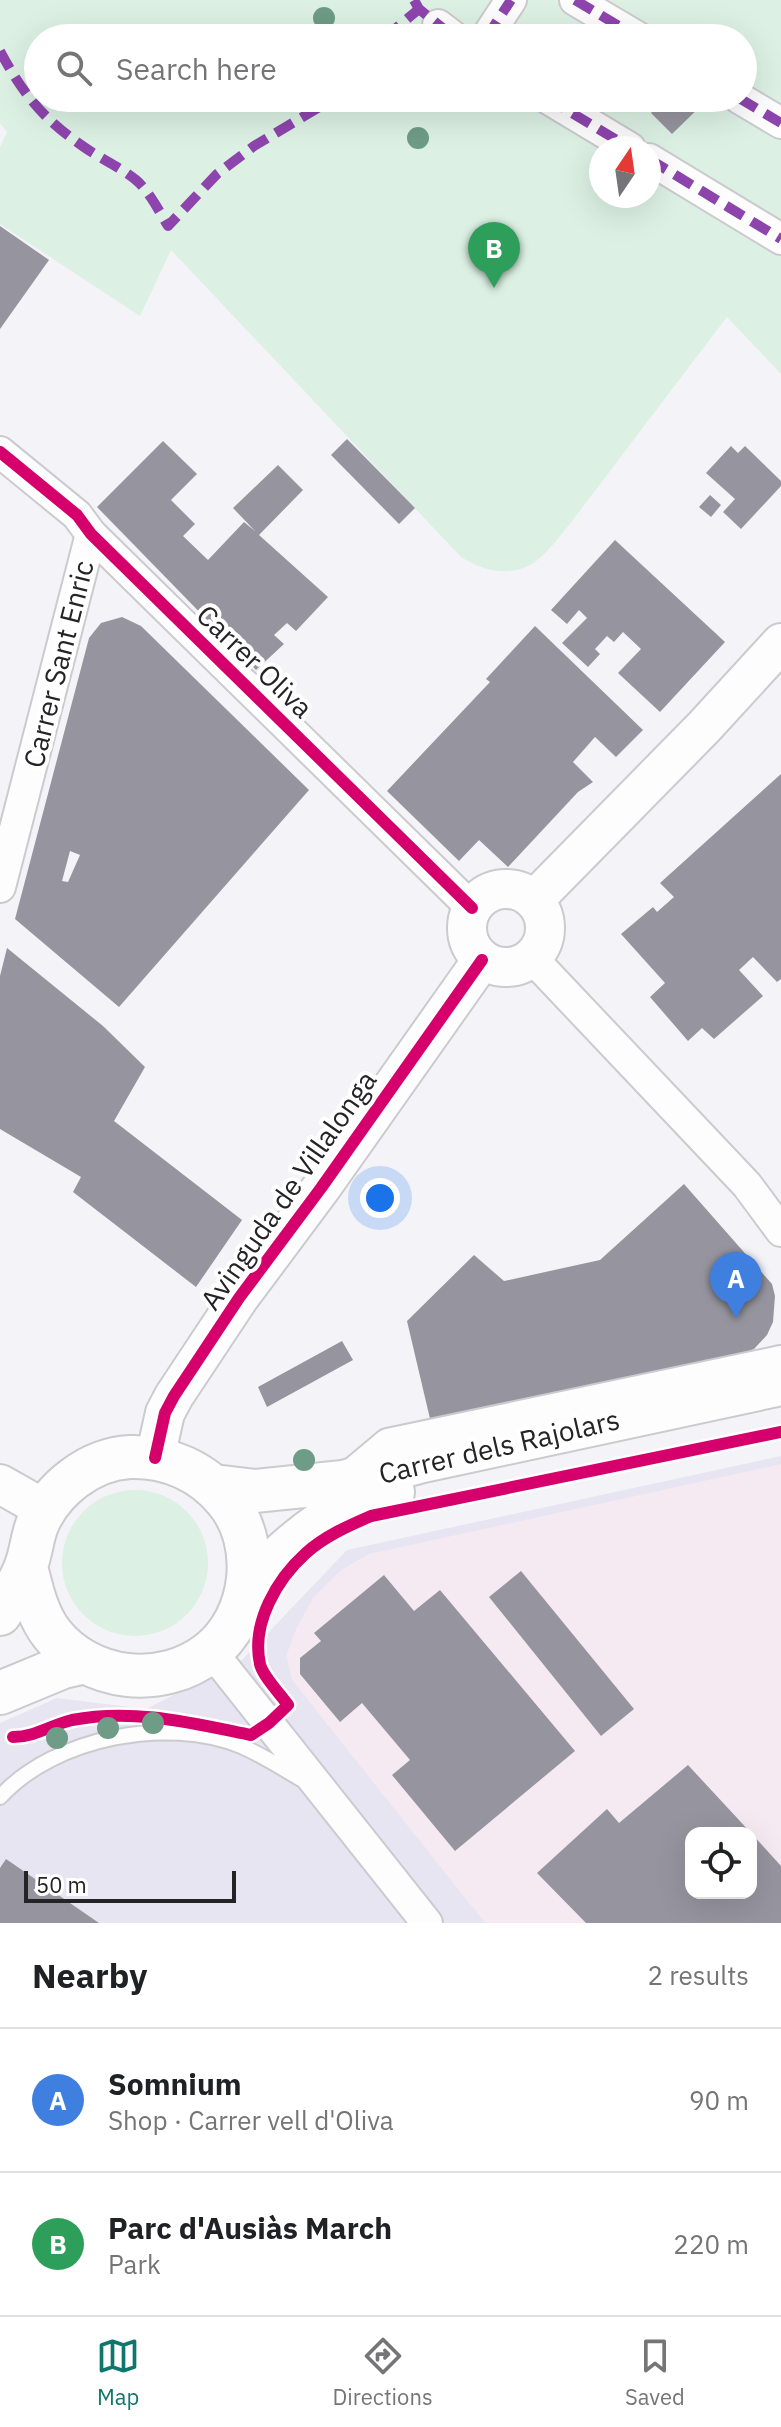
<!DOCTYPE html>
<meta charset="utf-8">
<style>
:root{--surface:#fff;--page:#f6f6f6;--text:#202124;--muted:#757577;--line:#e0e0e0;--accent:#0f766e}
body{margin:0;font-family:"IBM Plex Sans",sans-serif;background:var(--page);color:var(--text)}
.controls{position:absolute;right:24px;bottom:24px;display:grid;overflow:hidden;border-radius:16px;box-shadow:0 8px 32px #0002}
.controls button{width:72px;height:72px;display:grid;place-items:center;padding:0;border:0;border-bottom:2px solid var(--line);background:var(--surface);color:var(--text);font:40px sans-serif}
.compass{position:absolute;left:589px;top:136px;width:72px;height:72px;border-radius:50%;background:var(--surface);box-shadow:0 8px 32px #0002;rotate:13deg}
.scale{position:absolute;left:24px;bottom:20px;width:212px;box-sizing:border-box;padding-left:8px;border:4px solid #242427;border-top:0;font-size:22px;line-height:28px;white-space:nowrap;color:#242427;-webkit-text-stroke:6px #fff;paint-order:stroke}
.you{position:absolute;left:380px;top:1198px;width:28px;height:28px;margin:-20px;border:6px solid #fff;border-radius:50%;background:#1a73e8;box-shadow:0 0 0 12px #1a73e833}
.badge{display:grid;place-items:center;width:52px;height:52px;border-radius:50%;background:var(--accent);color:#fff;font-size:26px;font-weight:700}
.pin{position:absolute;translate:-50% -66px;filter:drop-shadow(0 2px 4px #0008)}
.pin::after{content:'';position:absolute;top:42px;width:28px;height:24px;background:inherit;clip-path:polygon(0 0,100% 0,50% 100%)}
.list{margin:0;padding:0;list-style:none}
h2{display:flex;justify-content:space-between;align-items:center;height:104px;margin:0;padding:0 32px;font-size:34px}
h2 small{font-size:26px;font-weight:400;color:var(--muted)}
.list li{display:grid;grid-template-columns:52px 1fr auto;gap:24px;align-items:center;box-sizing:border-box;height:144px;padding:0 32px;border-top:2px solid var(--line)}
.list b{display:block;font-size:30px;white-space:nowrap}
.list p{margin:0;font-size:26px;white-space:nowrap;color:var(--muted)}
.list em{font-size:26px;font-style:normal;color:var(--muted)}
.icon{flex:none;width:44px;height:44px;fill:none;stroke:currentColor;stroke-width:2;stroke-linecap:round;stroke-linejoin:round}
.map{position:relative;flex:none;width:781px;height:1923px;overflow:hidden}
.search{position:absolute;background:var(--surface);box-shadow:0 8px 32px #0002;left:24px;right:24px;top:24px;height:88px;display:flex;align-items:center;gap:20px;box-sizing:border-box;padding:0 28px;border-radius:44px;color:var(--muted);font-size:30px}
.sheet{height:392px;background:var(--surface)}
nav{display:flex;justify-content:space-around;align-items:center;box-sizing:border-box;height:112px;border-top:2px solid var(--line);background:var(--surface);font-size:22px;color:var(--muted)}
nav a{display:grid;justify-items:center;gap:4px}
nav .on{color:var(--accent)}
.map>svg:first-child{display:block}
</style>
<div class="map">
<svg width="781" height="1923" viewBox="0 0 781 1923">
<rect width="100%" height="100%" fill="#f3f3f8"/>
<!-- built -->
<path fill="#e6e5f1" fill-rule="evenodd" d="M781,1456v467h-781v-200l57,-25 89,11 96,-49 105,-110zM691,1833h60v60h-60z"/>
<!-- industrial -->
<path fill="#f5e9f2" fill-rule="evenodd" d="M781,1464v459h-296l-193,-243 -6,-24 10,-27 17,-31 28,-28 28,-16zM691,1833h60v60h-60z"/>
<!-- green -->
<g fill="#dcf1e4" fill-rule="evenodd">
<path d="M0,0h781v374l-54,-57c-43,56 -86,113 -129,170 -15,19 -45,62 -63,75 -24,16 -52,9 -74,-5l-290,-307 -31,66 -140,-92v-77l7,-15 -7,-9zM38,38h705v60h-705zM601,148h48v48h-48z"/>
<circle cx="135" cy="1563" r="73"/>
</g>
<!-- building -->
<g fill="#96959f" fill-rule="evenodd">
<path d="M666,98h43l-37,36 -21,-21z"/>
<path d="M0,226l49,34 -49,69z"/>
<path d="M347,439l68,69 -16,16 -68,-69z"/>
<path d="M163,441l34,33 -26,26 24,24 -12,12 25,24 36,-38 11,9 -22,-23 45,-43 25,25 -44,45 69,62 -32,34 -9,-8 -13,12 10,9 -28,26 -159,-163z"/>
<path d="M731,446l7,7 7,-7 36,35v5l-40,43 -18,-17 12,-13 -29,-26z"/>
<path d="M710,495l11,10 -10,12 -12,-10z"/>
<path d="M615,540l110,102 -65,70 -42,-39 23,-24 -18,-17 -9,10 -7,-6 -12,13 5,5 -12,13 -26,-24 25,-25 -8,-8 -12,14 -16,-14z"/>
<path d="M122,617l19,9 168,164 -190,217 -104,-88 74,-281 12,-15zM70,851l10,4 -12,27 -6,-1z"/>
<path d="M535,626l108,104 -27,27 -21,-20 -22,25 20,20 -15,10 -70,75 -29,-27 -20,21 -72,-70 103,-109 -4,-3z"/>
<path d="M781,774v205l-4,3 -24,-25 -14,13 24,26 -49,43 -12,-11 -14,13 -38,-44 15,-14 -44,-49 32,-27 4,5 17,-15 -14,-14z"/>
<path d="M7,948l96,78 42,41 -31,54 128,99 -46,67 -123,-95 8,-15 -81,-48v-153z"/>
<path d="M684,1184l88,100 3,12 -2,26 -6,13 -13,14 -32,12 -193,37 -98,25 -24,-102 67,-66 30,26 96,-21z"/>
<path d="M342,1341l11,19 -86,47 -9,-20z"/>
<path d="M521,1571l113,138 -33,27 -112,-139z"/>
<path d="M384,1575l30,36 26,-21 135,161 -120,100 -63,-76 18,-15 -48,-57 -22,19 -40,-48v-16l21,-17 -7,-8z"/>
<path d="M688,1765l63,68h-60v60h60v-60l30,33v57h-195l-49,-50 70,-64 12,14z"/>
<path d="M6,1859l93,64h-99v-55z"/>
</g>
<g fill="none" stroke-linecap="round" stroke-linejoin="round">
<!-- service casing -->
<g stroke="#cbcbcf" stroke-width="18">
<path id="service" d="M0,1797c55,-60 167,-81 241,-51 21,9 41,22 60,33"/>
</g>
<!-- minor casing -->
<g stroke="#cbcbcf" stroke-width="34">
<g id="minor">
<path d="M575,0l64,38"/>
<path d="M438,25l17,13"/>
<path d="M486,38l25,-38"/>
<path d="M547,98l83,50"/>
<path d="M739,98l42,25"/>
<path d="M649,159l132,80"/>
<path d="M0,452l77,63 14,19 381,374"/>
<path d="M0,887l91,-353"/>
<path d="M532,958l215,227 34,46"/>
<path d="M351,1475l37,-31 393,-83"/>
<path d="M211,1651l216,272"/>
</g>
</g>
<!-- tertiary casing -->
<g stroke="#cbcbcf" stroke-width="42">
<g id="tertiary">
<circle cx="506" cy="928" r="39"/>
<path d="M534,900l170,-173 77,-84"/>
<path d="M155,1458l10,-45 9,-17 65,-98 82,-110 161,-228"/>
<path d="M0,1484l46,26"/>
</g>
</g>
<!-- secondary casing -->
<g stroke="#cbcbcf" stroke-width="46">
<g id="secondary">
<path d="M214,1486l40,5 89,-9 80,-21 358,-77"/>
<path d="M247,1589c31,-33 62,-62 103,-84 13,-6 29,-9 43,-13"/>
<path d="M0,1614c9,-15 20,-31 26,-48 5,-13 6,-28 11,-41 15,-36 53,-66 93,-68 38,-1 72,14 96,43 36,43 28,117 -16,152 -48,38 -121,29 -158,-18 -15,-19 -20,-44 -26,-67"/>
<path d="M0,1693l63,-26 22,-5"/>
</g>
</g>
<!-- service -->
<use href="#service" stroke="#fdfdfe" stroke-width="14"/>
<!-- minor -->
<use href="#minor" stroke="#fdfdfe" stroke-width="30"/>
<!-- tertiary -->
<use href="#tertiary" stroke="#fdfdfe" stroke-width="38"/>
<!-- secondary -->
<use href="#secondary" stroke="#fdfdfe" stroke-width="42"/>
<!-- quiet -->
<g stroke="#8e44ad" stroke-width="10" stroke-dasharray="20 10" stroke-linecap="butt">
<path d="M414,0l5,9 36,29"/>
<path d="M575,0l64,38"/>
<path d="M384,38l35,-29"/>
<path d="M486,38l25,-38"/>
<path d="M0,51c23,43 43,68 84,96 17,12 36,20 52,33 13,11 23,31 32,46l49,-52 37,-28 67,-40 4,-8"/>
<path d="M547,98l83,50"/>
<path d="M739,98l42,25"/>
<path d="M649,159l132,80"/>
</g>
<!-- cycleway casing -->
<g stroke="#fff" stroke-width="17">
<g id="cycleway">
<path d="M0,452l77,63 14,19 381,374"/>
<path d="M155,1458l10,-45 9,-17 65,-98 82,-110 161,-228"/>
<path d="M13,1737c22,0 38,-12 59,-17 61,-12 120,3 179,15l18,-12 19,-18c-7,-10 -26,-30 -28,-41 -9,-41 17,-85 46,-111 19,-17 42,-27 65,-37l410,-84"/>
</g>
</g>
<!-- cycleway -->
<use href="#cycleway" stroke="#d6006c" stroke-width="12"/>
</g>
<!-- trees -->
<g fill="#6e9c86">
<circle cx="324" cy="18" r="11"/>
<circle cx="418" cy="138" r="11"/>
<circle cx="304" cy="1460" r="11"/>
<circle cx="153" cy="1723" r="11"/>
<circle cx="108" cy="1728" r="11"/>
<circle cx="57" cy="1738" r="11"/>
</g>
<g text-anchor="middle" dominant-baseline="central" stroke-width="8" stroke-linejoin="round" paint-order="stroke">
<!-- street labels -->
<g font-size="28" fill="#242427" stroke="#fff">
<text transform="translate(255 661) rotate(44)">Carrer Oliva</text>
<text transform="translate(58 664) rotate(-76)">Carrer Sant Enric</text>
<text transform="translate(288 1190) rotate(-55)">Avinguda de Villalonga</text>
<text transform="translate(499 1446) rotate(-13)">Carrer dels Rajolars</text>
</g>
</g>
</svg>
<div class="controls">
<button><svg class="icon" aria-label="locate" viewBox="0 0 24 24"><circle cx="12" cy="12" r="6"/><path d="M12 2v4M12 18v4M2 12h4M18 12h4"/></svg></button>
</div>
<svg class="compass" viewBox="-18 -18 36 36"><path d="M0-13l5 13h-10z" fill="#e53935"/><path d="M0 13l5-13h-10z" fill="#757577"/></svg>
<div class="scale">50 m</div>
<div class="you"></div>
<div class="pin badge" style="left:736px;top:1318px;background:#3f7fe0">A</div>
<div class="pin badge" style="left:494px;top:288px;background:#2e9e5b">B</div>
<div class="search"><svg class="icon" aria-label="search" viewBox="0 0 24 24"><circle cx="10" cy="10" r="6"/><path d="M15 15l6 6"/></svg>Search here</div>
</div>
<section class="sheet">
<h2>Nearby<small>2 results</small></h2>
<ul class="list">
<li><span class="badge" style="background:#3f7fe0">A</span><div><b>Somnium</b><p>Shop · Carrer vell d'Oliva</p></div><em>90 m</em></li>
<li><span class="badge" style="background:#2e9e5b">B</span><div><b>Parc d'Ausiàs March</b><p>Park</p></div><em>220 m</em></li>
</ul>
</section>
<nav>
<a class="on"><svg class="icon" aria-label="map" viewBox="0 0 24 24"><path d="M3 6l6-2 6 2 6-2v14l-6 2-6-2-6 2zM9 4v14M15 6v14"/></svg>Map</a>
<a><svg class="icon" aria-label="directions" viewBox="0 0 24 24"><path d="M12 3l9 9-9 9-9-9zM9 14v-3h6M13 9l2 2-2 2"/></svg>Directions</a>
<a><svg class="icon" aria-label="saved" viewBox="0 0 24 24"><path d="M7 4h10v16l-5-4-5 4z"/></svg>Saved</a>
</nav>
